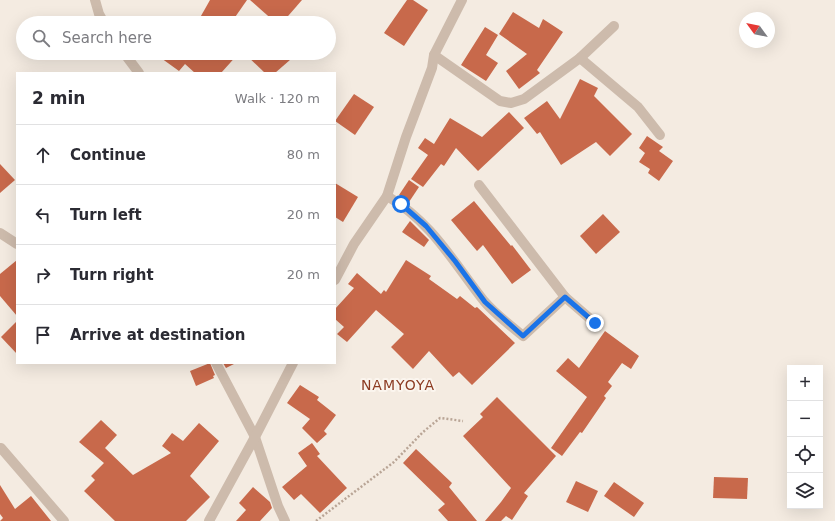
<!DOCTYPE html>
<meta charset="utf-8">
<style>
:root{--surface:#fff;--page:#f7f7f7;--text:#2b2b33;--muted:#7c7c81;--line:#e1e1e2}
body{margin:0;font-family:"DejaVu Sans",sans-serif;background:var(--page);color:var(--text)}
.controls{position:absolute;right:12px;bottom:12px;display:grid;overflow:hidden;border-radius:0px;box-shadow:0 4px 16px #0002}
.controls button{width:36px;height:36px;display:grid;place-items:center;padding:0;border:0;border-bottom:1px solid var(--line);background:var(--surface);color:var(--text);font:20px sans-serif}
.compass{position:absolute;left:739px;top:12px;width:36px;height:36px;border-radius:50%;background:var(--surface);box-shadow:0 4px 16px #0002;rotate:303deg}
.stop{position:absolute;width:12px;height:12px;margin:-9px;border:3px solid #1a73e8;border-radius:50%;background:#fff}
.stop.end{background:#1a73e8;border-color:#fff;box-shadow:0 1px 4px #0008}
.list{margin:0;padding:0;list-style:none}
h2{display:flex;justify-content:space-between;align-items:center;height:52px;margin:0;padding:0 16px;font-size:17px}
h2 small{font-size:13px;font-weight:400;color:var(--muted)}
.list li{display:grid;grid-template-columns:26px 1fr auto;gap:12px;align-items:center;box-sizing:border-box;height:60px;padding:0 16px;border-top:1px solid var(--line)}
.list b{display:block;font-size:15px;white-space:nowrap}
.list em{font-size:13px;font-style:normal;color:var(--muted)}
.icon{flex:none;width:22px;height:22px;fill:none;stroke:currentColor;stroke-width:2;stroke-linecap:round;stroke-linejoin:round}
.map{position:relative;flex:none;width:835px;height:521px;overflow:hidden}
.search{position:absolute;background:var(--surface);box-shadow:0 4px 16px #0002;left:16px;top:16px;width:320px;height:44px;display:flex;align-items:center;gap:10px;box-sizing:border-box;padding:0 14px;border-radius:22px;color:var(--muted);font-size:15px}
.panel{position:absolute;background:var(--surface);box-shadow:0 4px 16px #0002;left:16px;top:72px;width:320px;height:292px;border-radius:0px}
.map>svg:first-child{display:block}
</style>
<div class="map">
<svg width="835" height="521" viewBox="0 0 835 521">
<rect width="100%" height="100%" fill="#f4ebe1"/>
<!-- building -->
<g fill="#c8694b">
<path d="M210,0h37l-16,23h-34z"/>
<path d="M250,0h52l-20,23h-6z"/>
<path d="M407,0h6l15,10 -24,36 -20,-13z"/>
<path d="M513,12l26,16 4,-9 20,13 -26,38 3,3 -21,16 -13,-18 21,-17 -28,-20z"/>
<path d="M485,27l13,8 -12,20 12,8 -12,18 -25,-16z"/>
<path d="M154,53h85l-18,20h-26l-10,-9 -6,7z"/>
<path d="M244,53h54l-23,20h-10z"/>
<path d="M580,79l18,9 -4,8 38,38 -22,22 -14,-14 -35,23 -21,-33 -3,2 -13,-16 23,-17 13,18z"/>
<path d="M354,94l20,13 -19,28 -20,-14z"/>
<path d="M509,112l15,16 -46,43 -22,-23 -12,18 -3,-2 -18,23 -12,-8 17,-24 -10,-7 7,-10 9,6 16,-26 32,19z"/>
<path d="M647,136l16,11 -4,4 14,10 -14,20 -11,-8 2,-4 -11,-7 6,-9 -6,-5z"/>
<path d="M0,164l15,16 -15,13z"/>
<path d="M409,180l10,7 -10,15 -10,-7z"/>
<path d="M335,183l23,14 -15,25 -8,-5z"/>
<path d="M474,201l37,45 1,-1 19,25 -19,14 -29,-39 -6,6 -26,-31z"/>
<path d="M603,214l17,18 -24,22 -16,-18z"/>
<path d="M410,221l19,19 -5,7 -22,-15z"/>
<path d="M17,260v56l-17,-20v-22z"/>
<path d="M406,260l25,16 -2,3 28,20 3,-3 15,12 2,-1 38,36 -43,42 -13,-13 -6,5 -24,-26 -16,18 -22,-22 13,-13 -28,-24 -29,32 -10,-8 7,-7 -9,-8v-10l19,-21 -6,-4 9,-11 24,21 3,-4 2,2z"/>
<path d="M17,321v33l-16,-17z"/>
<path d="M605,331l34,25 -8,13 -9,-6 -14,19 4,4 -8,10 2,2 -24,35 -2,-1 -18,24 -11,-8 36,-51 -31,-26 12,-13 11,10z"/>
<path d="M210,363l5,12 -2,1 1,2 -18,8 -6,-15z"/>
<path d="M223,363h13l-10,5z"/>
<path d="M300,385l19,12 -2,3 19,15 -12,16 3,3 -10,9 -15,-15 8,-9 -23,-16z"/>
<path d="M497,397l59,59 -32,37 4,3 -16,24 -6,-4 -5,5h-16l16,-19 10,-14 -48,-52 20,-19 -3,-3z"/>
<path d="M101,420l16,15 -12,13 28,27 38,-22 -9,-7 10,-13 11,8 16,-18 20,18 -29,35 20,21 -24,24h-71l-31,-30 11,-11 -4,-4 13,-13 -25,-21z"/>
<path d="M312,443l8,11 -3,2 30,32 -27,25 -19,-19 -7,6 -12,-13 25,-21 -9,-13z"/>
<path d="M416,449l36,34 -3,4 28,34h-29l-10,-11 7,-6 -42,-41z"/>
<path d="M714,477l34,1 -1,21 -34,-1z"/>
<path d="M576,481l22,10 -10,21 -22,-10z"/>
<path d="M614,482l30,21 -10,14 -30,-21z"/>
<path d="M0,485l15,24 16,-13 20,25h-51l3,-3 -3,-4z"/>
<path d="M253,487l17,15 2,6 -12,13h-24l10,-11 -7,-7z"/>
</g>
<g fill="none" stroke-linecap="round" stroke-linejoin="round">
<!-- path -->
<path stroke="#b9a596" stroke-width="2.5" stroke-dasharray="2 2" stroke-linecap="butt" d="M316,521l78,-59 29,-30 17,-14 23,3"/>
<!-- minor -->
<g stroke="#cdbbac" stroke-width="10">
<path d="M95,0l4,14 5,9"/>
<path d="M124,53l15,20"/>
<path d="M434,55l66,46 11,2 13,-4 56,-41 34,-32"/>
<path d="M580,58l58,49 22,28"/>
<path d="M479,185l86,112"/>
<path d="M387,196c45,26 66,66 97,105 11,13 26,24 39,35l42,-39 30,26"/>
<path d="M0,233l17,11"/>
<path d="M335,280l19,-36 33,-48 19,-59 26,-69 2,-13 28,-55"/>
<path d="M216,363l39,74 23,69 7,15"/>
<path d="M1,448l63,73"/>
<path d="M209,521l46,-84 38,-74"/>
</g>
</g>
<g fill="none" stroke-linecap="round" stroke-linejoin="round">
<!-- route -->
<path stroke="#1a73e8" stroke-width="5" d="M401,204l25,22 29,35 30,41 38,34 42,-39 30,26"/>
</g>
<g text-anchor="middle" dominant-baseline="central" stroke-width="4" stroke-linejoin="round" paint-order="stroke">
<!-- quarter labels -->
<g font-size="14" letter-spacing="1" fill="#8c3b22" stroke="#fbf5ee">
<text x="398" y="385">NAMYOYA</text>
</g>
</g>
</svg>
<div class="controls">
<button>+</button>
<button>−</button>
<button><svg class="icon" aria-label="locate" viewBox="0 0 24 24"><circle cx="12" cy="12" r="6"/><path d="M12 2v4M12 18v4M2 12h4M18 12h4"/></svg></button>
<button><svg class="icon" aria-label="layers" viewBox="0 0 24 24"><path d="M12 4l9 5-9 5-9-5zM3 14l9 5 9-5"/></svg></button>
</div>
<svg class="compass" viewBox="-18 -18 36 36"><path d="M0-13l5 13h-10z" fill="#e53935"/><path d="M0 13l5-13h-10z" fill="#7c7c81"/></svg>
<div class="stop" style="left:401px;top:204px"></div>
<div class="stop end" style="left:595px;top:323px"></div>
<div class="search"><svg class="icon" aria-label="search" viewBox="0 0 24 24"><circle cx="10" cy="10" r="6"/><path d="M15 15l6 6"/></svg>Search here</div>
<section class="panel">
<h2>2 min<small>Walk · 120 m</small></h2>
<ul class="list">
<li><svg class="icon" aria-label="ahead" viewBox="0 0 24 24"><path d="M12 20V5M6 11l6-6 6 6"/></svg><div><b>Continue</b></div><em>80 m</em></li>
<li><svg class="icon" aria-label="left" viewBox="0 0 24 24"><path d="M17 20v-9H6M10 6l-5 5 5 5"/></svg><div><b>Turn left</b></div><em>20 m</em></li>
<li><svg class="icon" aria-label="right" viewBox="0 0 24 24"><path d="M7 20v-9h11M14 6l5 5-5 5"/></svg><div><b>Turn right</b></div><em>20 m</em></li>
<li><svg class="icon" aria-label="arrive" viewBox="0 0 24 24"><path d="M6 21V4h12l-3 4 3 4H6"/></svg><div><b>Arrive at destination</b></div></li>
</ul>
</section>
</div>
